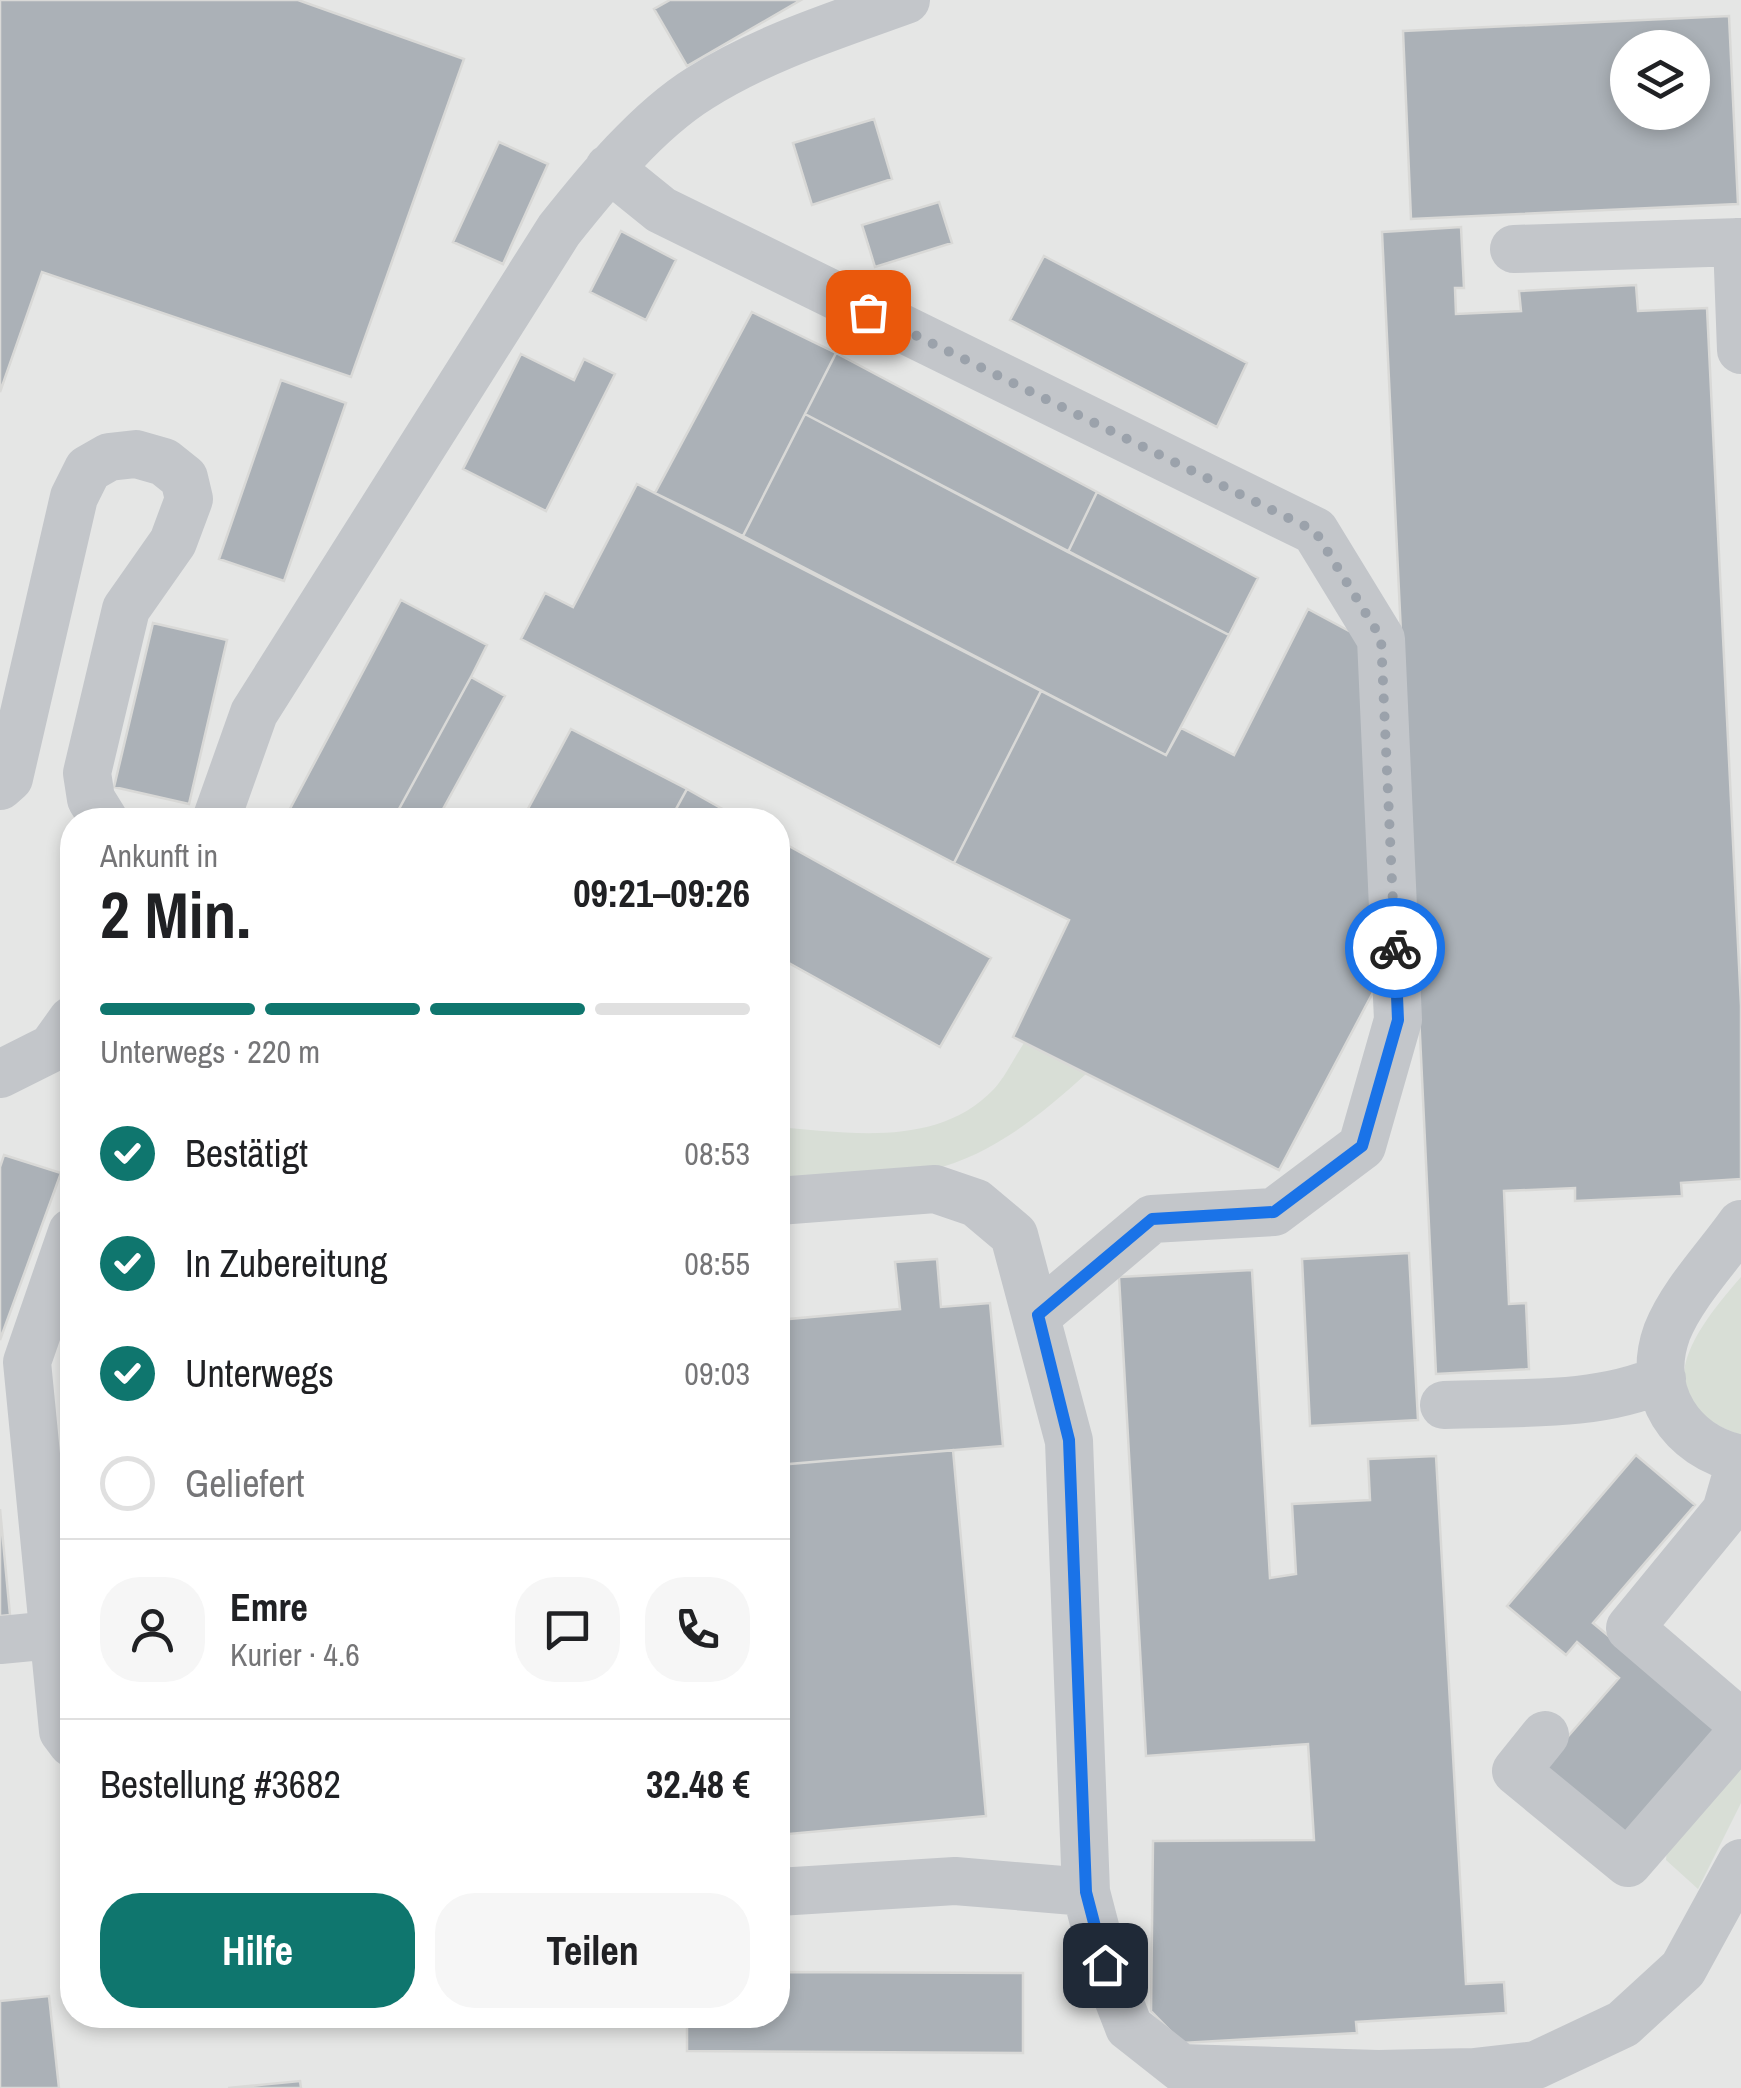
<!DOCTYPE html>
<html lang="de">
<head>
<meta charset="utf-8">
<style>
	body { margin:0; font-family:"Archivo Narrow",sans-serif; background:#f6f6f6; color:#202124; height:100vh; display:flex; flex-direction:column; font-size:38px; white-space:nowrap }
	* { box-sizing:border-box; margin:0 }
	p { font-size:32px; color:#757577 }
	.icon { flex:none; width:55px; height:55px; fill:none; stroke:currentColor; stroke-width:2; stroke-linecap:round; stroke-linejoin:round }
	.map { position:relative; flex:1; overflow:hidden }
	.drawer { position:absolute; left:60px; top:808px; width:730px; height:1220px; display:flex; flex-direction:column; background:#fff; border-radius:40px; box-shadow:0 5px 15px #0003 }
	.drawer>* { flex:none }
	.buttons { position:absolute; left:1610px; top:30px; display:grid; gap:20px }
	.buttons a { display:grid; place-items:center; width:100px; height:100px; border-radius:50%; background:#fff; box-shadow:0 5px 15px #0003; font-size:50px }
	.pin { position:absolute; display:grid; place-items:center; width:85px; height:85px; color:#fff; margin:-42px; border-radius:20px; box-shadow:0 5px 15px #0006 }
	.courier { position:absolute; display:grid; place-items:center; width:100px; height:100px; margin:-50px; border:8px solid #1a73e8; border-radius:50%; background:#fff; color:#222; box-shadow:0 2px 12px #0007 }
	.headline em { font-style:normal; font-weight:800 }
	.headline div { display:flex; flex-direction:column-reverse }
	.headline { display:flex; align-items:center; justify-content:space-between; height:170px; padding:0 40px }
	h1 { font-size:65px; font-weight:800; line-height:75px }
	.bar { display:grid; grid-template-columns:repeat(4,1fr); gap:15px 10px; align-content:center; height:120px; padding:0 40px }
	.bar i { height:12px; border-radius:8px; background:#e0e0e0 }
	.bar .selected { background:#0f766e }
	.bar p { grid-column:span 4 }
	.line { display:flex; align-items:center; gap:25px; padding:0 40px; border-top:2px solid #e0e0e0 }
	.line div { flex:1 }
	.round { display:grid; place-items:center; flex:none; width:105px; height:105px; border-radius:40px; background:#f6f6f6 }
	ol { padding:0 40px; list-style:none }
	li { display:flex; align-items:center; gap:30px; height:110px }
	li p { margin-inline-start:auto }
	li .icon { padding:10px; border-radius:50%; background:#0f766e; color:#fff; stroke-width:4 }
	li:last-child { color:#757577 }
	li i { width:55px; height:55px; border:5px solid #e0e0e0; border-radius:50% }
	.action { display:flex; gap:20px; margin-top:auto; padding:20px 40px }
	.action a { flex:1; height:115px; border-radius:40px; background:#0f766e; color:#fff; font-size:40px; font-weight:800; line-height:115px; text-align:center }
	.action a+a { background:#f6f6f6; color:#202124 }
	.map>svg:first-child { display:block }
</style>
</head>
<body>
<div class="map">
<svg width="1741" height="2088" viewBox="0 0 1741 2088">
	<rect width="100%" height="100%" fill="#f7f7f5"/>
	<path fill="#e5e6e5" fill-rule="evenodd" d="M0 0H1741V2088H0ZM1628 48H1692V112H1628ZM72 820H778V2015H72Z"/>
	<path fill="#d8ded6" d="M1024 1043 1086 1074C1041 1115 992 1155 931 1170 882 1182 827 1183 778 1189V1127C849 1133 938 1148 994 1089 1006 1076 1014 1058 1024 1043Z
		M1741 1277V1435C1639 1400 1696 1329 1741 1277Z
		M1741 1761V1803L1698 1889 1666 1860 1667 1849Z"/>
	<path fill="#abb1b7" stroke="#d9d9d7" stroke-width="2.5" fill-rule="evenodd" d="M0 0H298L464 59 351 377 42 272 0 392Z
		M670 0H801L687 66 654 9Z
		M1729 16 1738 204 1411 219 1403 31ZM1628 48H1692V112H1628Z
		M874 119 892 179 812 205 793 143Z
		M499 142 548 164 503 264 453 242Z
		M939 202 952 243 875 267 862 225Z
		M1461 227 1464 288H1455L1456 314 1521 311 1519 291 1636 285 1638 311 1707 308 1741 1006V1179L1681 1183 1682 1196 1575 1201V1188L1504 1191 1509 1304 1526 1303 1529 1369 1436 1374 1382 232Z
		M621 231 676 260 646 320 590 292Z
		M1044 256 1247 363 1217 427 1010 320Z
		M752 312 836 353 743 536 655 493Z
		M836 353 1097 492 1068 552 805 414Z
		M521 354 574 380 584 359 615 374 546 511 463 469Z
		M281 380 346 403 284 581 219 559Z
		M805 414 1229 635 1166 755 743 536Z
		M637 484 1041 691 954 863 521 639 545 593 573 607Z
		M1097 492 1258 578 1229 635 1068 552Z
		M401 600 487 645 471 677 393 820H284Z
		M1308 609 1362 638 1379 981 1279 1170 1013 1037 1069 920 954 863 1041 691 1166 755 1181 728 1234 755Z
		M153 623 227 640 189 804 114 787Z
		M471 677 505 696 437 820H393Z
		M571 729 687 789 670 820H522Z
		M687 789 742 820H670Z
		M778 840 991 958 940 1047 778 957Z
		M4 1155 61 1173 0 1340V1167Z
		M1409 1253 1418 1420 1310 1426 1302 1259Z
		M937 1259 941 1307 990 1303 1003 1446 778 1465V1320L900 1309 895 1262Z
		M1252 1270 1270 1578 1296 1574 1292 1504 1370 1500 1368 1459 1436 1456 1466 1984 1504 1982 1506 2013 1356 2022 1357 2033 1182 2043 1151 2011 1153 1841 1314 1840 1308 1744 1146 1756 1119 1277Z
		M953 1450 986 1816 778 1835V1465Z
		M1636 1455 1695 1505 1593 1623 1721 1729 1621 1845 1536 1773 1619 1678 1577 1642 1566 1655 1507 1606Z
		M0 1509 10 1615 0 1616Z
		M778 1972 1023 1973V2053L687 2051V2015H778Z
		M49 1996 59 2088H0V2001Z
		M300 2081 301 2088H228Z"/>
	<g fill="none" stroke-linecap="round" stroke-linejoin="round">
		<path stroke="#c3c6ca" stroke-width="48" d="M609 168 661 210 1315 531 1381 639 1398 1020 1362 1146 1274 1212 1152 1219 1038 1315
			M1737 242 1741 350
			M1514 249 1741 242
			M0 786 9 778 74 497 88 469 109 457 136 454 164 462 184 478 189 499 173 542 126 609 87 773 91 799 104 820
			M216 820 254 713 559 230C598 181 647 121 700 88 763 48 837 25 906 0
			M0 1074 52 1048 72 1020
			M778 1201 935 1189 976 1203 1014 1235 1069 1441 1086 1892 1105 1965 1129 2027 1181 2068 1378 2074 1474 2072 1536 2065 1623 2024 1683 1969 1741 1863
			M1741 1224C1717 1258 1682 1294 1667 1332 1645 1393 1681 1446 1741 1459
			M72 1232 27 1362 63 1731 72 1743
			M1444 1405C1516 1402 1596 1408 1662 1379
			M1741 1459 1726 1511 1630 1628 1741 1723
			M0 1640 52 1635
			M1545 1735 1516 1771 1628 1863 1741 1733
			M778 1892 955 1881 1086 1892"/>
	</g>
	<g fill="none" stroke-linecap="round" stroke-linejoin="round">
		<path stroke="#9ba2ab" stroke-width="10" stroke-dasharray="0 18" d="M868 312 1315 531 1381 638 1395 948"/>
		<path stroke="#1a73e8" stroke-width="12" d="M1105 1965 1086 1892 1069 1440 1038 1315 1152 1219 1274 1212 1362 1146 1398 1020 1395 948"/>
	</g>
</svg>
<div class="buttons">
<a><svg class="icon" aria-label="layers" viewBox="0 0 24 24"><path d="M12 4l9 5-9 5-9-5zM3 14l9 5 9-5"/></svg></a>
</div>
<div class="pin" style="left:868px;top:312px;background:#ea580c"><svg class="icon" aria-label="bag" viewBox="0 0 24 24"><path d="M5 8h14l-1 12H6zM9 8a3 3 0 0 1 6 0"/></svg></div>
<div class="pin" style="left:1105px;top:1965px;background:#1f2937"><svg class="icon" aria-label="home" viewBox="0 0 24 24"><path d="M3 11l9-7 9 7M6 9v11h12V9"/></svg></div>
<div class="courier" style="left:1395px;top:948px"><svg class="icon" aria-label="bike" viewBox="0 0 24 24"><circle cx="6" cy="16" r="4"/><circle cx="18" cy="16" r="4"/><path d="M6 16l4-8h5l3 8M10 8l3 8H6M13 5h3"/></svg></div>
<section class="drawer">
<div class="headline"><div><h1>2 Min.</h1><p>Ankunft in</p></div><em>09:21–09:26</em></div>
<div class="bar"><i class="selected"></i><i class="selected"></i><i class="selected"></i><i></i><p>Unterwegs · 220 m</p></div>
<ol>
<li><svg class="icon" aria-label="check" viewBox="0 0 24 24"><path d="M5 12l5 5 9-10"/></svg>Bestätigt<p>08:53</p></li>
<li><svg class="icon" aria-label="check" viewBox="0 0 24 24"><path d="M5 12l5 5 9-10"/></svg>In Zubereitung<p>08:55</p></li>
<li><svg class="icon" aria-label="check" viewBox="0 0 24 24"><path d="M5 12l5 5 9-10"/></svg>Unterwegs<p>09:03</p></li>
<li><i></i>Geliefert</li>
</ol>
<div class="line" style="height:180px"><a class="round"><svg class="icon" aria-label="person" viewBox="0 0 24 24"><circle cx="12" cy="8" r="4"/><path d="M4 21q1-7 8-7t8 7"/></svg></a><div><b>Emre</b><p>Kurier · 4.6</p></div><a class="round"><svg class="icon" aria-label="chat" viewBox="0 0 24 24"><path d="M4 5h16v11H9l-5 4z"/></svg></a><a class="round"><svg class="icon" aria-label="phone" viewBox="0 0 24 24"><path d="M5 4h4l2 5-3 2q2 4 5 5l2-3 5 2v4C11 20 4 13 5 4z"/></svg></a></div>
<div class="line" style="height:130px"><div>Bestellung #3682</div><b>32.48 €</b></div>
<div class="action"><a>Hilfe</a><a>Teilen</a></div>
</section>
</div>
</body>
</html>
